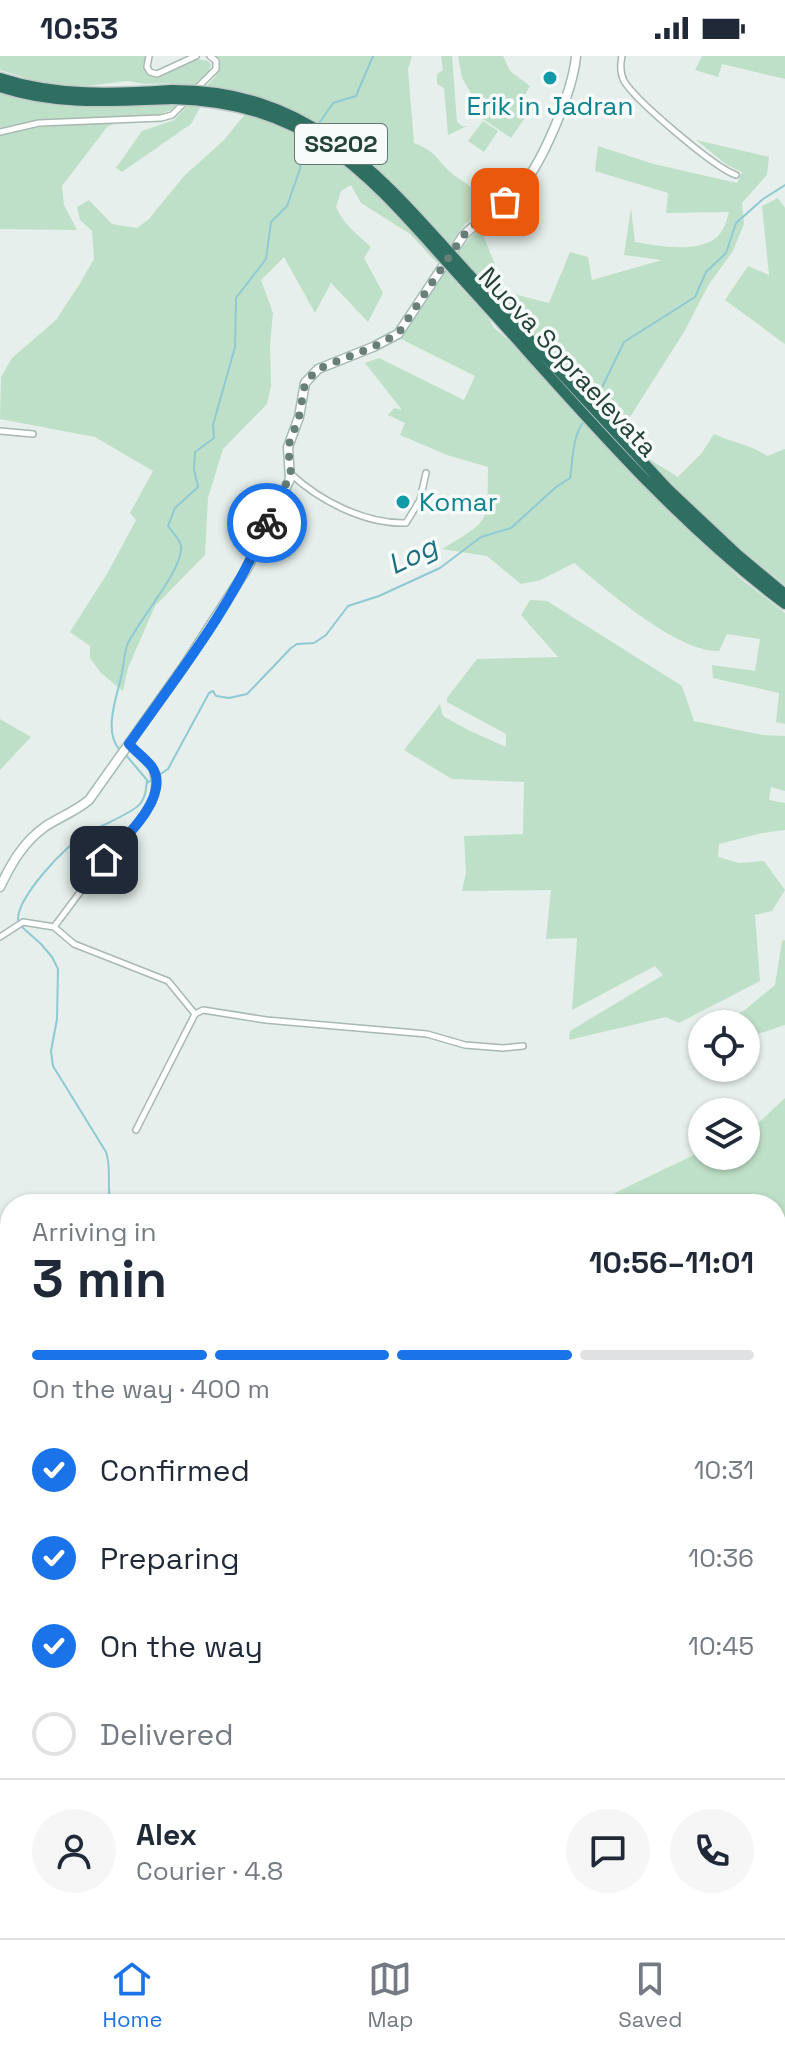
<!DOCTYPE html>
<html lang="en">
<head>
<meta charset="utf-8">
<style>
	body { margin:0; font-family:"Space Grotesk",sans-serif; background:#f6f6f7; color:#1f2937; height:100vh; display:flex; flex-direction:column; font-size:30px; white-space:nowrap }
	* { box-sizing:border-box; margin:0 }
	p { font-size:26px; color:#747a83 }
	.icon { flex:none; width:44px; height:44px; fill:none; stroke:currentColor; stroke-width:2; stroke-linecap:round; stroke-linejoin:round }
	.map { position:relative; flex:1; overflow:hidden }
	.sheet { position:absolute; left:0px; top:1138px; width:786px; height:744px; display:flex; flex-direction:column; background:#fff; border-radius:32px 32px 0 0; box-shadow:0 2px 6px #0004 }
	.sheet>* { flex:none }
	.fabs { position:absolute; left:688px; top:954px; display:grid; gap:16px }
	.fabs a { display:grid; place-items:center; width:72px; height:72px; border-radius:50%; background:#fff; box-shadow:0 2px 6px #0004; font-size:40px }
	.pin { position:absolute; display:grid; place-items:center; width:68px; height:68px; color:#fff; margin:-34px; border-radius:16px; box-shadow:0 4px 12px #0006 }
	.courier { position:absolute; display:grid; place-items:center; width:80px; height:80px; margin:-40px; border:6px solid #1a73e8; border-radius:50%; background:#fff; color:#222; box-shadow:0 2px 10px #0007 }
	.head em { font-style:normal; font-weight:800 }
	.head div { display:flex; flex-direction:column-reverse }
	.head { display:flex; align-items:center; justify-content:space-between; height:136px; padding:0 32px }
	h1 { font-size:52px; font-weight:800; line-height:60px }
	.bar { display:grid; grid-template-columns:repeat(4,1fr); gap:12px 8px; align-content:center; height:96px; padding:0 32px }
	.bar i { height:10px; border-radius:6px; background:#e0e1e3 }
	.bar .selected { background:#1a73e8 }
	.bar p { grid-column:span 4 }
	.line { display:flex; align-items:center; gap:20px; padding:0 32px; border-top:2px solid #e0e1e3 }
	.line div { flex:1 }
	.round { display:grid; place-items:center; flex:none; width:84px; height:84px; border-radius:42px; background:#f6f6f7 }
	ol { padding:0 32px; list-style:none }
	li { display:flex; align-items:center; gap:24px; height:88px }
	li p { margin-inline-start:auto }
	li .icon { padding:8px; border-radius:50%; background:#1a73e8; color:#fff; stroke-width:4 }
	li:last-child { color:#747a83 }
	li i { width:44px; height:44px; border:4px solid #e0e1e3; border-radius:50% }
	.status { display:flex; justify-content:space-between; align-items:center; height:56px; padding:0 40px; background:#fff; direction:ltr }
	.status svg { height:22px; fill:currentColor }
	.tabs { display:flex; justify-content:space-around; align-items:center; height:112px; border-top:2px solid #e0e1e3; background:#fff; font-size:22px; color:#747a83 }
	.tabs a { display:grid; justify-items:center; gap:4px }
	.tabs .selected { color:#1a73e8 }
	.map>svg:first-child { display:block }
</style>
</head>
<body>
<div class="status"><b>10:53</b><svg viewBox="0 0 49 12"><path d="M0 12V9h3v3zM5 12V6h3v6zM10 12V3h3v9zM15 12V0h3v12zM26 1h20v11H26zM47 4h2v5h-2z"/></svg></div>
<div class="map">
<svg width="785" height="1882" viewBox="0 0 785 1882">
	<rect width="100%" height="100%" fill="#e6efeb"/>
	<path fill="#bfe0c8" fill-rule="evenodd" d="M0 0H146L143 11 147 19 158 22 198 3 208 5 211 9 208 18 171 54 158 59 56 63 0 73V37L75 51 172 48 170 27 144 28 128 25 87 30 61 28 33 24 0 14Z
		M216 0H412L408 13 414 87C437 95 438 107 455 120 469 130 481 136 491 150L465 168 437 207 410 178 361 147 351 129 341 135 336 151C344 169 357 178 371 191L364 202 383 237 368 266 331 227 315 257 284 201 261 224 273 257 270 289 271 330 267 348 223 393 208 442 205 499 155 550 128 612 123 635 101 617 90 602V590L70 576 107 518 136 464 130 457 153 415 95 381 0 363 1 321 12 302 56 264 79 229 94 203 92 175 80 164 77 151 89 144 112 168 137 172 149 163 184 120 224 84 246 57 202 48 191 68 122 116 116 112 142 75 174 64 214 22 220 13V3Z
		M441 0H452L457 66 462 70H467L448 79 444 32 437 28V18L443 14Z
		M458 0H503L510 15 530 30 519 49 528 57 511 82 483 63 482 56 462 22Z
		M702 0H785V23L722 8 718 21 695 14Z
		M483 65 498 75 484 96 468 85Z
		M89 67H116L107 71 62 130 64 149 77 174 0 173V80L40 71Z
		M696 84 769 101 767 119 742 147 744 168 733 195 709 228 684 276 616 383 678 421 701 398 714 378C731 386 752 389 767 400L785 393V529L728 482 673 429 657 441 741 523 785 557V668L776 666 779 637 713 622 712 609 755 615 760 583 727 578 719 595C676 596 607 534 574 507L541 524 521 528 487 500 442 493C492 463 487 468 488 411L447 399 400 379 405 367 388 359 394 352 402 354 365 307 379 302 464 344 475 320 401 283 412 256 436 231 465 187 487 165 484 181 506 236 549 247 570 196 588 201 592 224 662 204 624 199 631 152 635 186C660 190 699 198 718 180 724 174 727 164 729 156L666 157 668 137 595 115 598 90 654 108 737 127 742 116 727 109ZM472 215 521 262 533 281 562 310 547 324 519 293 494 272 485 256 457 228Z
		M778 142 785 152V288L725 244 748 210 769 219 762 150Z
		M530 544 547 545 682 630 694 665 763 679 785 680V735L771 731 769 744 785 747V774L762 777 719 788 718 801 739 807 764 805 785 834 772 855 755 859 760 925 679 967 666 961 569 984 570 975 663 919 655 910 572 954 577 882 546 883 551 834 462 835 466 817 464 780 523 778 524 726 452 723 404 694 440 648 443 660 468 674 506 691V678L447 646V642L477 603 558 601 521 559Z
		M0 663 31 681 0 714Z
		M785 884V969L746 982V968H722L746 953 775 929 782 885Z
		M785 1042V1488L776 1485V1148H592L702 1095V1100H746V1074L756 1069Z
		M544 1872H609L589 1882H533Z"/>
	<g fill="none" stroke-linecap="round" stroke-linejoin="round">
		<path stroke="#8ec9d4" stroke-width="2" d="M318 69 333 47 356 40 373 0
			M595 346 624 286 695 241 706 216 726 197 736 167 763 143 785 129
			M120 694C102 675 118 638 122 617 124 606 124 597 128 587 139 564 184 512 181 490 180 483 172 476 168 470L175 452 198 431 194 413 195 396 214 382 213 369 235 291 236 242 266 203 271 166 287 150 300 113 302 96 308 85
			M147 727 168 713 209 637 213 635 216 640 229 642 247 638 291 592 297 588 314 587 326 579 348 550 379 540 440 512 481 481 511 472 556 431 570 422C573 404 572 381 584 365
			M18 864C17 841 66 789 86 778 98 771 133 757 140 748 146 741 146 732 147 724L125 698
			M22 871 41 888 52 901 58 913 57 963 51 995 53 1010 106 1096C112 1113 106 1130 111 1148
			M0 1522 5 1520 10 1511"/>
		<defs>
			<path id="street" d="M149 0 147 11 150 16 157 18 196 0
				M622 0C620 9 620 17 624 25 636 45 715 112 736 119
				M196 33 216 13V5L210 0
				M0 76 39 67 161 62 172 59 184 47
				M0 375 33 378
				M291 418C320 445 365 468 406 467L420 444 426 417
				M54 871 104 804 131 776 153 746 155 727 152 712 129 688
				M0 881 23 866 54 871 74 888 168 925 195 958
				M195 958 203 954 266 964 427 978 465 989 503 992 523 990
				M136 1074 195 958
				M0 1755 10 1745
				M776 1777 785 1767
				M0 1858 10 1860
				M67 1872 103 1876 144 1872
				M684 1882 694 1872"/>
			<path id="secondary" d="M0 831C11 808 23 786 46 770 60 761 76 755 89 744L184 610 248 511 290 423 288 391 299 361 305 327 318 313 373 291 398 278 463 180C479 163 500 153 516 137 541 112 573 35 576 0
				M776 1753 785 1746
				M776 1763 785 1758
				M607 1882 625 1872"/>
			<path id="highway" d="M0 22C56 40 113 38 171 34
				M0 31C56 50 114 45 172 43
				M468 217 668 433 736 497 785 538
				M462 223C565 335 663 457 785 548
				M776 1646 785 1639
				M776 1663 785 1655
				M414 1872 415 1882
				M421 1872 422 1882
				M467 1882 488 1872
				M526 1882 536 1872
				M663 1882 673 1872"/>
		</defs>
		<use href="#street" stroke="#a8b8b2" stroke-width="8"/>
		<use href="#secondary" stroke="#a4bbb3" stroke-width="11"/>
		<use href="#highway" stroke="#c2cac8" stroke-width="13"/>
		<use href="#street" stroke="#fff" stroke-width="5"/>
		<use href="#secondary" stroke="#fff" stroke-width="8"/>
		<use href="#highway" stroke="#2f6f62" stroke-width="10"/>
		<defs>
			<path id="highway-bridge" d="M171 34C313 33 381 121 468 217
				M172 43C317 47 372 124 462 223"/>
		</defs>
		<use href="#highway-bridge" stroke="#c2cac8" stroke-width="13" stroke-linecap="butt"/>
		<use href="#highway-bridge" stroke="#2f6f62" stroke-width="10"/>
	</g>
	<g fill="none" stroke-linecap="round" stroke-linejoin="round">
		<path stroke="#687f78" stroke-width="8" stroke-dasharray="0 14.4" d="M267 467 291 418 288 391 299 361 305 327 318 313 373 291 398 278 463 180 474 169 505 146"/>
		<path stroke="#1a73e8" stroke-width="10" d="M104 804C122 785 172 740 152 711 146 703 136 696 129 688 179 617 234 548 267 467"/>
	</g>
	<g fill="#0f9aa8" stroke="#f7fbf9" stroke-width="3">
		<circle cx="550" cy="22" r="8"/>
		<circle cx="403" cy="446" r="8"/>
	</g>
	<g text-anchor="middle" stroke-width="7" stroke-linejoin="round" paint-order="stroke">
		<rect fill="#f7fbf9" stroke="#637a73" stroke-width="2" x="295" y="68" width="92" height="40" rx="6"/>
		<g font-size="24" font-weight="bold" fill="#24423a">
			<text x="341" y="96">SS202</text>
		</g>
		<g font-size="26" fill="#0d838f" stroke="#f7fbf9">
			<text x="550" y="59">Erik in Jadran</text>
			<text x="419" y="455" text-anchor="start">Komar</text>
		</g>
		<g font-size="26" fill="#24423a" stroke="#f7fbf9">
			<text transform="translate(568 306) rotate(47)" y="9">Nuova Sopraelevata</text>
		</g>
		<g font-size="28" font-style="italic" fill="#1c6f80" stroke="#f7fbf9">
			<text transform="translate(412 499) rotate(-26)" y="10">Log</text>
		</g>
	</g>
</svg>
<div class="fabs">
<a><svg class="icon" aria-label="locate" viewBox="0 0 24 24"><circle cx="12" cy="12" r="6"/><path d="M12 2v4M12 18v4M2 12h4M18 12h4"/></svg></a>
<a><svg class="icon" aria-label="layers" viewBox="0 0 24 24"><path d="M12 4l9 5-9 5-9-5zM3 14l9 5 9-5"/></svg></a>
</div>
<div class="pin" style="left:505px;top:146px;background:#ea580c"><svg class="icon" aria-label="bag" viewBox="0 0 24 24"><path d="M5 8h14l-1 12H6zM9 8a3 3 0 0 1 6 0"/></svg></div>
<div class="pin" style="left:104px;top:804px;background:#1f2937"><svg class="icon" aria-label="home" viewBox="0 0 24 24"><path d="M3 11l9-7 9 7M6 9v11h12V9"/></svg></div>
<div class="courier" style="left:267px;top:467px"><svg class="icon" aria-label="bike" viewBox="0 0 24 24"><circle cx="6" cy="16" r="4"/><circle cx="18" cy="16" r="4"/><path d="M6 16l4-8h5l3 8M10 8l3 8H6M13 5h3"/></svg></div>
<section class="sheet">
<div class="head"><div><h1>3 min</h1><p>Arriving in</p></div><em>10:56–11:01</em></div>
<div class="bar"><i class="selected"></i><i class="selected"></i><i class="selected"></i><i></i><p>On the way · 400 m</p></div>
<ol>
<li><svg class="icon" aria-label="check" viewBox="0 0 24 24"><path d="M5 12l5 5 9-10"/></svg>Confirmed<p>10:31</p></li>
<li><svg class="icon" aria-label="check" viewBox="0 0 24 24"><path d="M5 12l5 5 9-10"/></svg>Preparing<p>10:36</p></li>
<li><svg class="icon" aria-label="check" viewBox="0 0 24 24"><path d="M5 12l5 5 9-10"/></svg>On the way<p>10:45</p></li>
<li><i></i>Delivered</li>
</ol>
<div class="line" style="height:144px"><a class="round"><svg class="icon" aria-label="person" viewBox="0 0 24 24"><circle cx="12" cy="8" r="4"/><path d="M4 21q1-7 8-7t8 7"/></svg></a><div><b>Alex</b><p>Courier · 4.8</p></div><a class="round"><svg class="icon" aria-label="chat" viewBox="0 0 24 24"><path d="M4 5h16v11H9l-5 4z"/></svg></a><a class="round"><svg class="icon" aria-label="phone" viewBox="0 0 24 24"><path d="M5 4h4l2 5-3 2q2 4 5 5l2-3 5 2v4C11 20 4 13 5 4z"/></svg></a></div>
</section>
</div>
<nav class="tabs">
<a class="selected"><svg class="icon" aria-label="home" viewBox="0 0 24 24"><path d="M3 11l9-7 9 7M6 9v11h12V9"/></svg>Home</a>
<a><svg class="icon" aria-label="map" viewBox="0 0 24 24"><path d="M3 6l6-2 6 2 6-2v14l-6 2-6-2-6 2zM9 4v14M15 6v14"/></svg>Map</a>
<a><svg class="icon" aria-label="saved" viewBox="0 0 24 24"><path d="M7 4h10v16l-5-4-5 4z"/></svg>Saved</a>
</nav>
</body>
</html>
